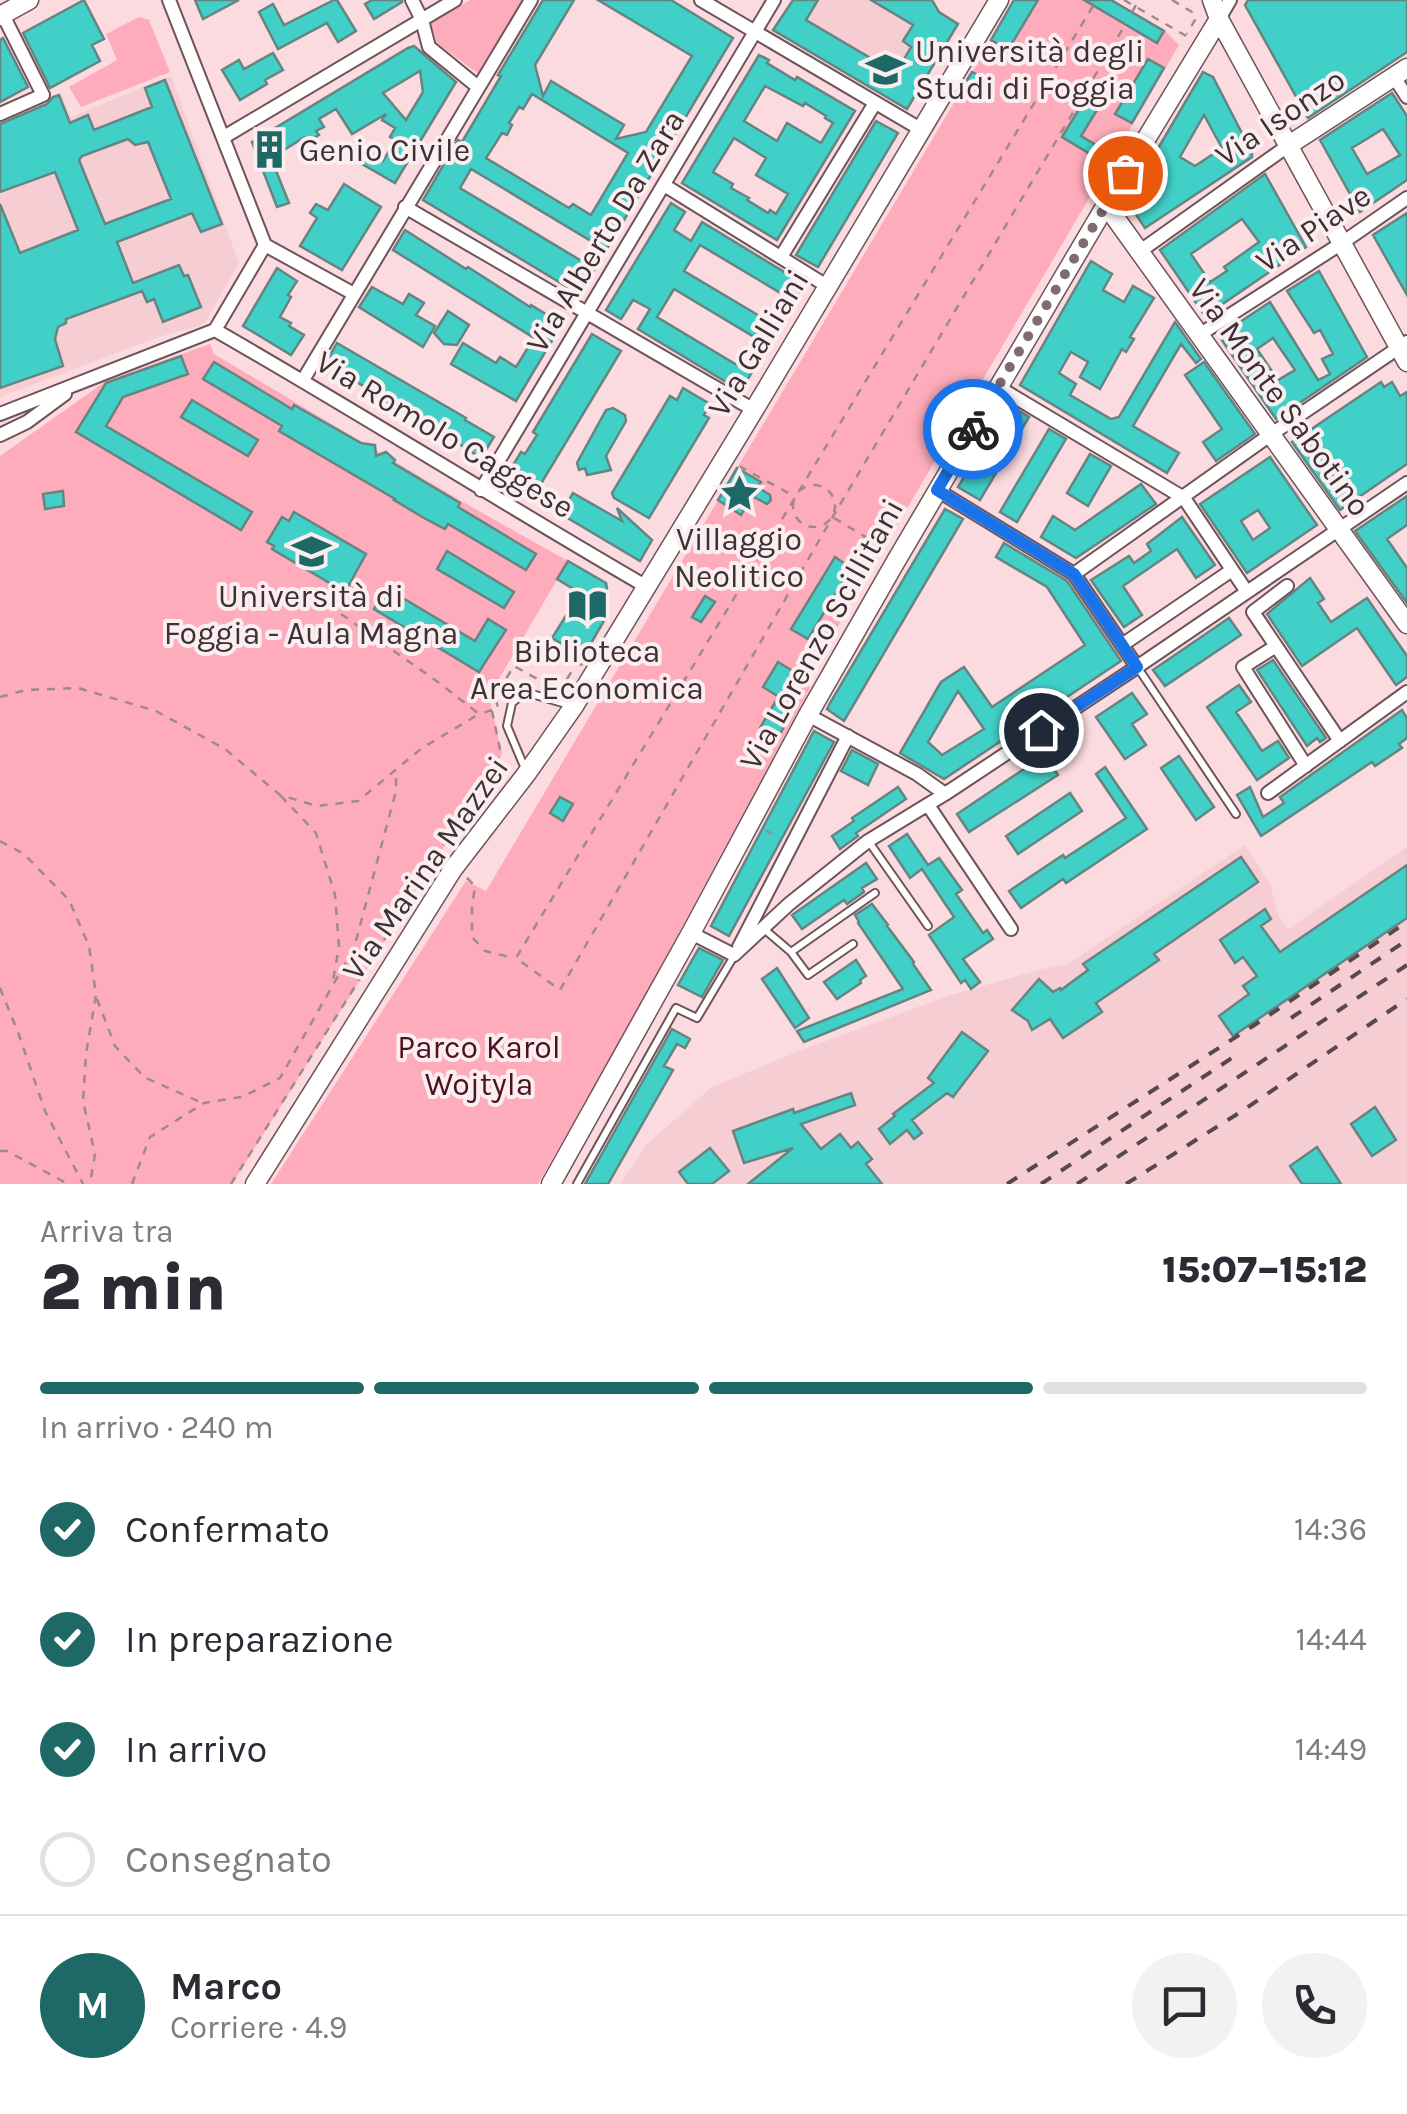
<!DOCTYPE html>
<html lang="it">
<head>
<meta charset="utf-8">
<style>
	body { margin:0; font-family:Karla,sans-serif; background:#f2f2f3; color:#2b2b33; height:100vh; display:flex; flex-direction:column; font-size:38px; white-space:nowrap }
	* { box-sizing:border-box; margin:0 }
	p { font-size:32px; color:#7c7c81 }
	.icon { flex:none; width:55px; height:55px; fill:none; stroke:currentColor; stroke-width:2; stroke-linecap:round; stroke-linejoin:round }
	.map { position:relative; height:1184px; overflow:hidden }
	.drawer { display:flex; flex-direction:column; background:#fff; flex:1 }
	.drawer>* { flex:none }
	.pin { position:absolute; display:grid; place-items:center; width:85px; height:85px; color:#fff; margin:-42px; border:5px solid #fff; border-radius:50%; box-shadow:0 2px 10px #0007 }
	.courier { position:absolute; display:grid; place-items:center; width:100px; height:100px; margin:-50px; border:8px solid #1a73e8; border-radius:50%; background:#fff; color:#222; box-shadow:0 2px 12px #0007 }
	.head em { font-style:normal; font-weight:800 }
	.head div { display:flex; flex-direction:column-reverse }
	.head { display:flex; align-items:center; justify-content:space-between; height:170px; padding:0 40px }
	h1 { font-size:65px; font-weight:800; line-height:75px }
	.bar { display:grid; grid-template-columns:repeat(4,1fr); gap:15px 10px; align-content:center; height:120px; padding:0 40px }
	.bar i { height:12px; border-radius:8px; background:#e1e1e2 }
	.bar .selected { background:#1e6965 }
	.bar p { grid-column:span 4 }
	.line { display:flex; align-items:center; gap:25px; padding:0 40px; border-top:2px solid #e1e1e2 }
	.line div { flex:1 }
	.round { display:grid; place-items:center; flex:none; width:105px; height:105px; border-radius:52px; background:#f2f2f3 }
	ol { padding:0 40px; list-style:none }
	li { display:flex; align-items:center; gap:30px; height:110px }
	li p { margin-inline-start:auto }
	li .icon { padding:10px; border-radius:50%; background:#1e6965; color:#fff; stroke-width:4 }
	li:last-child { color:#7c7c81 }
	li i { width:55px; height:55px; border:5px solid #e1e1e2; border-radius:50% }
	.map>svg:first-child { display:block }
</style>
</head>
<body>
<div class="map">
<svg width="1407" height="1184" viewBox="0 0 1407 1184">
	<rect width="100%" height="100%" fill="#fbdbe0"/>
	<path fill="#f5cdd3" d="M794 0H931L906 107 776 30Z
		M171 76 239 263 204 324 159 337 0 397V117L61 93 71 117Z
		M1245 845 1270 884 1278 915 1288 929 1407 847V1184H620L647 1144 712 1087 799 1051 948 996 1042 969 1066 965Z"/>
	<path fill="#feacbb" d="M470 0H522L480 75 437 43 431 23Z
		M1015 0H1113L1165 31 1179 45 807 679 810 688 634 1017 538 1184H271L466 881 486 891Z
		M139 17 149 20 170 72 81 107 69 87 117 60 106 34Z
		M210 344 214 354 463 502 568 561 489 696 502 754 232 1184H0V456L106 381Z"/>
	<path fill="#41d0c8" stroke="#658582" stroke-width="2.5" fill-rule="evenodd" d="M84 0 104 39 92 45 100 61 50 88 23 33Z
		M195 0H239L203 19Z
		M334 0H337L356 31 338 42 327 23 278 49 259 12 273 4 284 25Z
		M372 0H402V2L374 19 365 4Z
		M543 0H574L535 65 543 96 551 81 624 125 616 139 646 132 692 56 598 0H671L733 38 606 250 471 169 460 188 595 269 579 294 423 200 458 140 462 142 501 76 498 75ZM532 94 628 153 591 215 573 204 569 208 486 158 502 133 507 135 512 125 509 123 519 107 523 109Z
		M793 0H818L806 20 896 73 911 47 903 41 913 25 871 0H932L939 12 958 24 907 109 773 30Z
		M1014 0H1038L1008 50 991 40Z
		M1084 0H1111L1164 31 1157 43Z
		M1248 0H1407V52L1308 118 1245 5Z
		M3 38 28 87 0 102V40Z
		M414 46 456 82 395 183 357 161 364 149 383 161 396 140 390 137 395 128 382 120 386 114 352 134 336 109 319 119 324 127 316 131 319 135 308 142 305 137 271 158 289 203 277 207 252 142 408 48ZM420 71 423 92 406 120 383 93Z
		M273 53 283 70 265 80 267 84 240 100 222 70 239 60 244 69Z
		M759 55 769 60 767 63 795 80 797 77 855 111 777 240 682 183ZM765 86 803 106 805 103 826 116 825 118 833 123 821 143 787 123 777 141 744 121ZM734 138 766 158 756 175 788 194 776 214 770 210 768 213 747 200 749 198 731 188 733 184 713 172Z
		M1148 59 1164 68 1132 123 1115 114Z
		M972 72 982 77 972 93 962 88Z
		M1203 72 1213 77 1245 139 1252 149V157L1145 228 1127 201ZM1204 115 1222 148 1195 166 1180 157Z
		M165 80 222 224 201 232 192 213 117 242 133 283 179 265 184 276 188 275 201 307 163 322 154 299 147 302 142 291 66 319V323L58 327 55 339 63 366 0 388V204L20 253 78 230 55 172 0 192V124L47 104 53 97 59 95 70 123 88 115 94 130 152 107 145 88ZM128 139 135 145 148 142 171 199 105 224 79 160 82 156Z
		M1392 93 1407 116V180L1360 212 1320 140ZM1383 129 1400 155 1367 174 1352 148Z
		M1082 104 1097 110 1081 136 1106 151 1100 160 1062 137Z
		M876 121 898 133 818 267 796 255Z
		M1265 174 1306 247 1205 316 1160 250ZM1242 219 1259 242 1224 267 1227 271 1210 282 1191 254Z
		M344 184 381 207 342 270 300 246 317 218 310 213 316 204 328 210Z
		M671 203 685 212 674 230 691 241 702 222 804 284 794 301 700 245 684 271 778 327 741 391 638 329 650 309 633 300 621 319 606 310ZM674 289 759 340 742 368 657 317Z
		M1407 213V295L1373 235Z
		M405 230 466 269 468 267 530 307 531 305 562 324 516 401 451 364 463 343 496 363 500 357 516 367 534 338 393 250Z
		M1091 261 1112 274 1103 290 1124 302 1133 286 1154 298 1130 337 1134 339 1126 352 1122 349 1100 389 1080 377 1088 362 1071 352 1059 373 1076 384 1070 395 1111 419 1119 417 1175 322 1201 359 1196 363 1181 344 1133 426 1179 453 1167 473 1020 385Z
		M277 268 297 281 288 295 291 297 280 317 291 323 289 326 304 335 291 355 243 326Z
		M1319 271 1367 357 1276 419 1219 336 1270 302 1318 380 1330 374 1322 359 1333 354 1320 330 1314 333 1287 291ZM1273 338 1295 370 1278 380 1257 349Z
		M372 287 403 304 409 294 424 303 416 315 435 326 423 347 359 307Z
		M448 311 469 325 457 345 444 344 434 333Z
		M592 334 621 351 533 497 504 480 521 452 525 454 537 435 533 432Z
		M337 343 466 418 465 420 494 437 481 458 425 422 387 402 388 400 325 364Z
		M181 356 188 374 123 397 106 426 252 512 241 530 76 432 106 383Z
		M214 362 292 409 294 405 361 443 375 445 376 456 386 452 395 460 393 463 460 503 458 507 536 554 526 570 448 524 445 529 424 518 394 500 395 499 279 431 282 426 203 379Z
		M1204 362 1255 434 1216 461 1203 442 1222 429 1185 375Z
		M1381 382 1384 387 1392 382 1400 396 1407 392V464L1340 510 1292 442Z
		M683 388 710 404 704 415 709 418 649 518 614 498 612 493 670 396 677 400Z
		M192 400 258 440 248 456 181 417Z
		M1007 404 1029 417 980 500 958 487Z
		M613 408 625 415 626 421 606 456 611 470 587 475 585 468 579 470 577 463 606 410Z
		M1049 429 1066 439 1017 522 1000 512Z
		M1090 454 1111 466 1088 506 1067 493Z
		M1270 457 1317 525 1247 573 1200 504ZM1258 510 1270 528 1253 540 1241 521Z
		M737 468 761 482 757 487 770 495 771 500 767 504 752 496 741 515 718 500Z
		M1141 484 1156 504 1076 558 1041 537 1053 516 1075 530Z
		M63 491 64 506 45 509 43 494Z
		M573 493 622 521 617 508 652 540 640 561 561 514Z
		M1407 496V525L1387 539 1407 568V603L1355 531Z
		M945 509 963 519 844 721 827 709 830 703Z
		M294 512 366 554 345 592 272 549 274 546 267 542 282 517 289 521Z
		M1182 517 1215 565 1196 578 1177 549 1123 586 1142 615 1124 627 1091 580 1129 556 1134 563 1151 551 1147 544Z
		M1004 543 1067 581 1121 661 944 779 900 753 941 682 964 667 992 707 1085 645 1047 587 996 557ZM958 691 984 729 942 755 928 742Z
		M447 551 514 592 504 608 437 569Z
		M835 557 851 568 808 639 791 629Z
		M568 561 606 583 607 589 599 604 607 609 608 614 594 638 589 647 583 648 575 643 572 650 552 638 580 593 557 579Z
		M1310 578 1324 599 1318 603 1331 622 1367 598 1407 656V677L1396 685 1357 628 1302 666 1267 614Z
		M386 588 475 641 488 619 506 630 479 672 374 609Z
		M705 596 715 602 701 622 692 617Z
		M1229 618 1241 635 1165 686 1153 670Z
		M1273 660 1326 738 1320 742 1317 738 1307 746 1257 670Z
		M778 662 796 673 782 699 763 687Z
		M1239 685 1251 702 1236 712 1247 728 1262 751 1278 741 1289 758 1257 780 1207 707Z
		M1132 693 1147 714 1132 724 1146 745 1125 759 1096 717Z
		M777 699 790 707 780 723 785 725 777 739 760 728Z
		M1402 710 1407 718V738L1399 744 1402 748 1375 766 1372 762 1261 836 1237 795 1250 787 1263 817 1284 803 1280 797Z
		M814 731 834 742 729 936 711 926Z
		M852 750 878 764 868 785 841 771Z
		M1045 755 1058 775 969 832 957 814Z
		M1179 756 1214 807 1196 820 1161 768Z
		M1105 767 1147 829 1066 883 1063 879 1021 908 1009 891 1063 855 1065 858 1126 818 1096 774Z
		M898 787 906 799 856 833 858 836 840 849 832 836 854 821 852 818Z
		M1070 793 1082 811 1018 854 1006 836Z
		M560 797 573 804 563 821 550 813Z
		M907 834 928 865 939 858 962 890 956 894 983 933 987 930 993 939 963 959 980 982 971 989 965 980 961 983 929 935 954 917 922 869 910 878 889 846Z
		M1241 857 1258 882 1154 954 1159 960 1096 1003 1102 1012 1063 1038 1050 1019 1032 1030 1028 1021 1012 1010 1039 979 1053 992 1060 988 1061 990 1088 970 1083 964Z
		M866 863 877 879 862 888 864 892 847 904 844 900 802 929 792 915Z
		M1407 865V918L1233 1036 1219 1016 1249 994 1243 986 1257 976 1243 957 1235 963 1220 940 1265 909 1271 919 1261 926 1280 952Z
		M872 904 888 925 887 926 914 962 913 964 931 990 804 1042 797 1031 903 989 858 923 859 922 855 915Z
		M699 948 723 960 702 997 678 985Z
		M856 960 866 976 860 980 861 983 837 999 824 982Z
		M777 968 809 1018 795 1028 762 979Z
		M672 1029 690 1039 685 1048 677 1044 664 1066 673 1070 608 1184H585Z
		M962 1032 988 1051 953 1097 947 1093 912 1120 922 1133 914 1139 907 1130 890 1144 879 1129 895 1116 893 1114 934 1083 928 1078Z
		M851 1093 855 1105 801 1124 821 1149 840 1134 851 1148 858 1142 872 1159 866 1164 882 1184H748L793 1148 744 1163 733 1131 793 1109 794 1113Z
		M1375 1107 1396 1140 1372 1156 1351 1124Z
		M1317 1147 1341 1184H1302L1290 1166Z
		M710 1148 729 1171 712 1184H688L679 1172Z"/>
	<g fill="none" stroke-linecap="round" stroke-linejoin="round">
		<defs>
			<path id="lane" d="M1138 668 1236 814
				M526 771 507 726 512 703 525 692 573 706
				M869 842 928 926
				M764 929 791 952 808 975 853 944
				M791 952 875 893
				M577 1184 676 1008 697 1018 734 956"/>
			<path id="street" d="M169 0 265 245 215 330
				M412 0 422 20 429 47 478 87
				M701 0 922 130
				M1219 19 1230 0
				M1394 77 1407 97
				M0 114 43 95 3 15
				M224 137 455 0
				M664 185 827 286
				M405 207 754 410
				M265 245 354 294
				M1139 252 1289 145
				M781 257 875 103
				M215 330C360 413 502 503 647 587
				M1199 335 1342 243 1407 198
				M303 380 531 0
				M998 387 1184 498 1247 592
				M0 414 215 330
				M0 435 27 422 65 394
				M481 490 774 0
				M937 490 1074 574 1137 667
				M1074 574 1270 435 1407 342
				M1287 586 1253 612 1340 741
				M1122 645 1232 570
				M1276 646 1243 667 1306 766
				M808 715 917 774 945 794
				M1268 793 1407 692
				M928 805 1011 929
				M691 933 734 955 789 904 868 841 945 794 1137 667 1407 483
				M739 947 848 736"/>
			<path id="secondary" d="M1212 0 1219 19 1407 362
				M0 16 29 0
				M1289 145 1407 68
				M1106 205 1407 624
				M255 1184 453 869 527 773 574 706 754 410 999 0
				M551 1184 691 933 808 715 896 561 1106 205 1219 19"/>
		</defs>
		<use href="#lane" stroke="#6e5358" stroke-width="10"/>
		<use href="#street" stroke="#6e5358" stroke-width="16"/>
		<use href="#secondary" stroke="#6e5358" stroke-width="21"/>
		<path stroke="#a0898c" stroke-width="2.5" stroke-dasharray="8 8" stroke-linecap="butt" d="M1124 0 1188 37
			M1172 0 1192 12 1196 18 1187 34
			M1093 6 516 958 560 990 832 518 1125 25
			M1132 12 1139 0
			M739 466 794 496
			M793 506a21 21 0 1 1 42 0a21 21 0 1 1-42 0Z
			M834 518 887 550
			M341 614 438 682 479 714 492 710
			M0 697 26 690 78 688 156 711 225 749 280 795 317 806 358 801 422 748 479 714
			M281 796 316 833 335 895 339 947 332 986
			M765 830 780 838
			M0 841 24 854 69 900 89 946 96 995 86 1054 83 1101 95 1154 90 1184
			M467 878 475 886 472 908V937L485 951 514 958
			M0 988 19 1035 45 1111 83 1184
			M97 999 115 1046 144 1077 202 1103
			M0 1151H7L68 1184
			M132 1184 150 1137 204 1103 242 1097 280 1078 354 948 396 791V771
			M231 1184 501 754 492 711 498 708 495 696 514 666 559 691 576 665 583 664"/>
		<use href="#lane" stroke="#fff" stroke-width="6"/>
		<use href="#street" stroke="#fff" stroke-width="12"/>
		<use href="#secondary" stroke="#fff" stroke-width="18"/>
		<path stroke="#58484b" stroke-width="4" stroke-dasharray="12 12" stroke-linecap="butt" d="M1291 1018 1407 940
			M1007 1184 1253 1026 1407 922
			M1041 1184 1241 1052
			M1077 1184 1407 965
			M1126 1184 1239 1113 1407 999"/>
	</g>
	<g fill="none" stroke-linecap="round" stroke-linejoin="round">
		<path stroke="#806c70" stroke-width="10" stroke-dasharray="0 18" d="M973 429 1125 173"/>
		<path stroke="#1a73e8" stroke-width="12" d="M973 429 937 490 1074 574 1137 667 1041 730"/>
	</g>
	<defs>
		<symbol id="university-bare" viewBox="-9 -9 18 18"><path d="M0-5L7-2L0 1L-7-2ZM-4 1L0 2.5L4 1V4Q0 6-4 4Z" fill="#1e6965" stroke="#fbeef0" stroke-width="2.5" paint-order="stroke"/></symbol>
		<symbol id="building-bare" viewBox="-9 -9 18 18"><path d="M-4-6H4V6H1V3H-1V6H-4ZM-2.5-4.3h1.7v1.8h-1.7ZM.8-4.3h1.7v1.8H.8ZM-2.5-1h1.7V.8h-1.7ZM.8-1h1.7V.8H.8Z" fill="#1e6965" stroke="#fbeef0" stroke-width="2.5" paint-order="stroke"/></symbol>
		<symbol id="sight-bare" viewBox="-9 -9 18 18"><path d="M0-6L1.8-2.2L6-1.7L2.9 1.2L3.7 5.4L0 3.3L-3.7 5.4L-2.9 1.2L-6-1.7L-1.8-2.2Z" fill="#1e6965" stroke="#fbeef0" stroke-width="2.5" paint-order="stroke"/></symbol>
		<symbol id="library-bare" viewBox="-9 -9 18 18"><path d="M-6-4Q-3-5.5-.7-3.5V5Q-3 3-6 4ZM6-4Q3-5.5 .7-3.5V5Q3 3 6 4Z" fill="#1e6965" stroke="#fbeef0" stroke-width="2.5" paint-order="stroke"/></symbol>
	</defs>
	<g fill-rule="evenodd">
		<use href="#university-bare" x="858" y="42" width="55" height="55"/>
		<use href="#building-bare" x="242" y="122" width="55" height="55"/>
		<use href="#sight-bare" x="712" y="466" width="55" height="55"/>
		<use href="#university-bare" x="284" y="524" width="55" height="55"/>
		<use href="#library-bare" x="560" y="578" width="55" height="55"/>
	</g>
	<g text-anchor="middle" stroke-width="8" stroke-linejoin="round" paint-order="stroke">
		<g font-size="32" fill="#3e3133" stroke="#fbeef0">
			<text x="915" y="62" text-anchor="start">Università degli<tspan x="915" dy="37">Studi di Foggia</tspan></text>
			<text x="299" y="161" text-anchor="start">Genio Civile</text>
			<text x="739" y="550">Villaggio<tspan x="739" dy="37">Neolitico</tspan></text>
			<text x="311" y="607">Università di<tspan x="311" dy="37">Foggia - Aula Magna</tspan></text>
			<text x="587" y="662">Biblioteca<tspan x="587" dy="37">Area Economica</tspan></text>
		</g>
		<g font-size="32" fill="#3e3133" stroke="#fbeef0">
			<text transform="translate(1280 117) rotate(-34)" y="11">Via Isonzo</text>
			<text transform="translate(1313 228) rotate(-34)" y="11">Via Piave</text>
			<text transform="translate(605 231) rotate(-59)" y="11">Via Alberto Da Zara</text>
			<text transform="translate(758 343) rotate(-59)" y="11">Via Galliani</text>
			<text transform="translate(1280 397) rotate(54)" y="11">Via Monte Sabotino</text>
			<text transform="translate(445 434) rotate(31)" y="11">Via Romolo Caggese</text>
			<text transform="translate(821 634) rotate(-61)" y="11">Via Lorenzo Scillitani</text>
			<text transform="translate(425 868) rotate(-55)" y="11">Via Marina Mazzei</text>
		</g>
		<g font-size="32" fill="#4d1122" stroke="#fbeef0">
			<text x="479" y="1058">Parco Karol<tspan x="479" dy="37">Wojtyla</tspan></text>
		</g>
	</g>
</svg>
<div class="pin" style="left:1125px;top:173px;background:#ea580c"><svg class="icon" aria-label="bag" viewBox="0 0 24 24"><path d="M5 8h14l-1 12H6zM9 8a3 3 0 0 1 6 0"/></svg></div>
<div class="pin" style="left:1041px;top:730px;background:#1f2937"><svg class="icon" aria-label="home" viewBox="0 0 24 24"><path d="M3 11l9-7 9 7M6 9v11h12V9"/></svg></div>
<div class="courier" style="left:973px;top:429px"><svg class="icon" aria-label="bike" viewBox="0 0 24 24"><circle cx="6" cy="16" r="4"/><circle cx="18" cy="16" r="4"/><path d="M6 16l4-8h5l3 8M10 8l3 8H6M13 5h3"/></svg></div>
</div>
<section class="drawer">
<div class="head"><div><h1>2 min</h1><p>Arriva tra</p></div><em>15:07–15:12</em></div>
<div class="bar"><i class="selected"></i><i class="selected"></i><i class="selected"></i><i></i><p>In arrivo · 240 m</p></div>
<ol>
<li><svg class="icon" aria-label="check" viewBox="0 0 24 24"><path d="M5 12l5 5 9-10"/></svg>Confermato<p>14:36</p></li>
<li><svg class="icon" aria-label="check" viewBox="0 0 24 24"><path d="M5 12l5 5 9-10"/></svg>In preparazione<p>14:44</p></li>
<li><svg class="icon" aria-label="check" viewBox="0 0 24 24"><path d="M5 12l5 5 9-10"/></svg>In arrivo<p>14:49</p></li>
<li><i></i>Consegnato</li>
</ol>
<div class="line" style="height:180px"><b class="round" style="background:#1e6965;color:#fff">M</b><div><b>Marco</b><p>Corriere · 4.9</p></div><a class="round"><svg class="icon" aria-label="chat" viewBox="0 0 24 24"><path d="M4 5h16v11H9l-5 4z"/></svg></a><a class="round"><svg class="icon" aria-label="phone" viewBox="0 0 24 24"><path d="M5 4h4l2 5-3 2q2 4 5 5l2-3 5 2v4C11 20 4 13 5 4z"/></svg></a></div>
</section>
</body>
</html>
